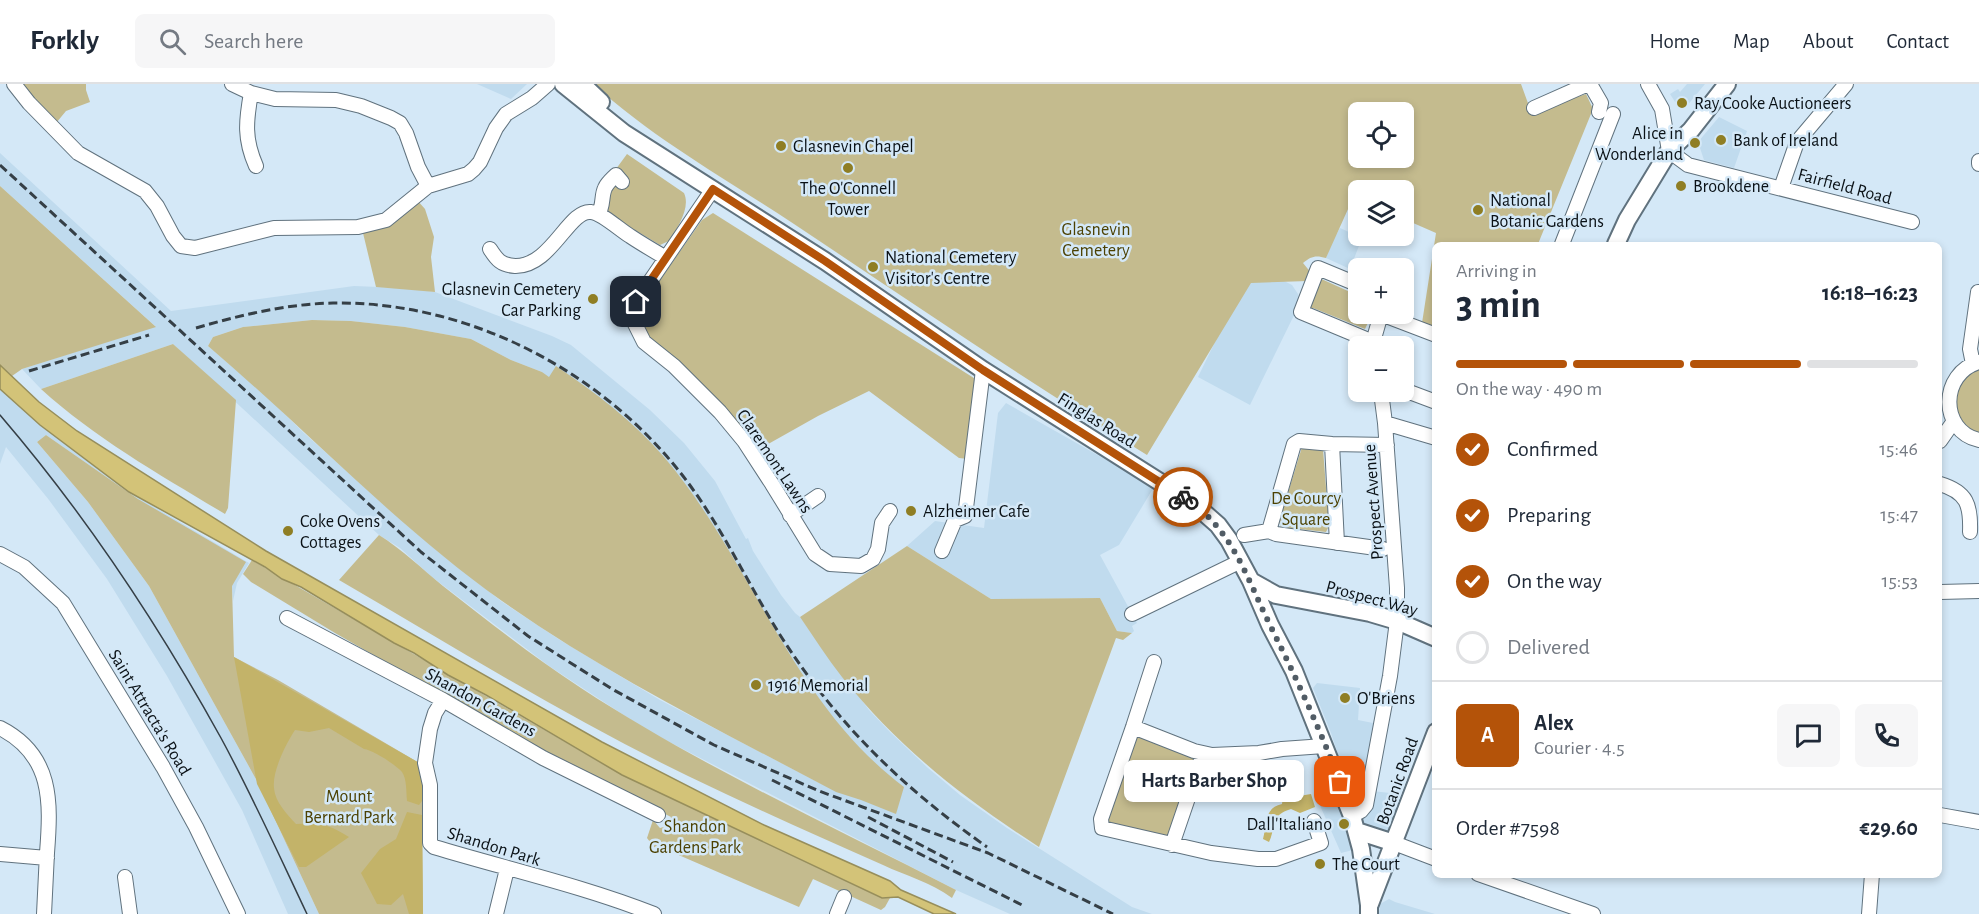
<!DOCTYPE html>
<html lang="en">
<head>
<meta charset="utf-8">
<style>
	body { margin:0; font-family:"Alegreya Sans",sans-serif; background:#f6f6f7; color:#1f2937; height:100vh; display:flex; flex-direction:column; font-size:22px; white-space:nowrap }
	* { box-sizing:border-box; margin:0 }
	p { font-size:20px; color:#747a83 }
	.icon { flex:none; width:33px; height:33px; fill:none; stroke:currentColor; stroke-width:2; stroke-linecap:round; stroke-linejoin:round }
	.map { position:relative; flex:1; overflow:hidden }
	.sheet { position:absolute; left:1432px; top:158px; width:510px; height:636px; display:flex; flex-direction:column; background:#fff; border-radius:9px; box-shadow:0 3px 9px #0003 }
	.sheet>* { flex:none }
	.tools { position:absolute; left:1348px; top:18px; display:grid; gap:12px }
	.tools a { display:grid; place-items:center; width:66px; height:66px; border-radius:9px; background:#fff; box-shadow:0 3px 9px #0003; font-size:30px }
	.pin { position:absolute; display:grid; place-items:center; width:51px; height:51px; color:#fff; margin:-26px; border-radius:12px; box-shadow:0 3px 9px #0006 }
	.courier { position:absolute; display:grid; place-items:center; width:60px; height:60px; margin:-30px; border:4px solid #b45309; border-radius:50%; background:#fff; color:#222; box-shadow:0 2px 8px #0007 }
	.bubble { position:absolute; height:42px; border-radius:9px; background:#fff; box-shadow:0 3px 9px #0003; font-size:20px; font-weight:700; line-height:42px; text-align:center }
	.summary em { font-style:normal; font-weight:700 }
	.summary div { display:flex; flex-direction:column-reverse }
	.summary { display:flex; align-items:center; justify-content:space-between; height:102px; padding:0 24px }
	h1 { font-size:39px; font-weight:700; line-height:45px }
	.bar { display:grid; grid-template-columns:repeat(4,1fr); gap:9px 6px; align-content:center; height:72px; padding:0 24px }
	.bar i { height:8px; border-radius:4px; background:#e0e1e3 }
	.bar .on { background:#b45309 }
	.bar p { grid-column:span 4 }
	.line { display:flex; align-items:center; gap:15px; padding:0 24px; border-top:2px solid #e0e1e3 }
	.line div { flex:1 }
	.round { display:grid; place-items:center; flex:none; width:63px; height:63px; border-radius:9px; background:#f6f6f7 }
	ol { padding:0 24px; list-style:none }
	li { display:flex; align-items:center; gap:18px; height:66px }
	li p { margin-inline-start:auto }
	li .icon { padding:6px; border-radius:50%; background:#b45309; color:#fff; stroke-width:4 }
	li:last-child { color:#747a83 }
	li i { width:33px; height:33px; border:3px solid #e0e1e3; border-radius:50% }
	header { display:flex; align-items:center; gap:36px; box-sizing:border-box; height:84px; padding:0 30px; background:#fff; border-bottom:2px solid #e0e1e3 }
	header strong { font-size:28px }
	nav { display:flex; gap:33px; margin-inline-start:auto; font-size:21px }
	.search { width:420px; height:54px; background:#f6f6f7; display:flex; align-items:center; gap:15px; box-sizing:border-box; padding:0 21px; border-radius:9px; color:#747a83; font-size:22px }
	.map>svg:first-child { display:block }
</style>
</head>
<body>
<header>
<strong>Forkly</strong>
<div class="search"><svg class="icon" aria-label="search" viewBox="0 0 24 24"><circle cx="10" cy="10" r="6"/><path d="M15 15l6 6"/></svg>Search here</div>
<nav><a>Home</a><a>Map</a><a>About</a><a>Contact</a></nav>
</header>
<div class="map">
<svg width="1979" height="830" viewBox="0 0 1979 830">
	<rect width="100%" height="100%" fill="#d4e8f7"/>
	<path fill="#c0dbee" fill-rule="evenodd" d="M477 0H527L511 15Z
		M1687 0H1705L1686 23 1677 21 1670 10 1678 5 1680 8Z
		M1719 33 1747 47 1734 84 1704 76 1698 58Z
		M0 69 171 227 354 202 404 204 435 208 552 252 571 261 650 326 684 359 715 397 746 455 748 454 753 467 781 511 795 529 800 533 869 626 890 648 928 684 960 711 1007 744 1132 823 1152 830H1010L956 806 648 647 549 582 432 493 400 464 379 451 173 260 41 305 22 285 155 242 0 102ZM312 236 351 237 405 243 471 255 511 276 542 288 835 707 660 616 560 556 501 517 440 469 406 440 304 349 262 308 208 262 213 253 243 243Z
		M1340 144 1362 154 1350 185 1326 174 1333 156Z
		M1247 192 1278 194 1292 201 1298 210 1300 219 1250 321 1198 293Z
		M0 302 40 341 129 408 249 479 237 499 233 517 232 502 138 415 46 351 37 358 88 418 149 502 257 697 319 830H288L242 726 167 592 107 495 49 416 6 363 0 380Z
		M1006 319 1154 403 1119 461 1100 471 1137 539 1132 542 1134 547 1132 549 1117 547 1100 514 991 515 907 462 935 437 984 444 998 329Z
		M1317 599 1360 604 1358 636 1383 641 1372 707 1390 709 1405 714 1391 746 1385 748 1364 743 1358 731 1331 649 1313 604Z
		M1335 700 1357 765 1341 769 1314 708 1315 705Z
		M1389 815 1395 818 1435 830H1379L1380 820Z"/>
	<path fill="#c4bb8e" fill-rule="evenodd" d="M14 0H86V6L90 18 66 27 52 44Z
		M593 0H1521L1529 22 1534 28 1586 10 1593 25 1538 160H1436L1435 245 1422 239 1436 149 1404 135V106H1359V116L1353 114 1326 174C1316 171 1311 172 1303 179L1312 190 1308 197 1251 199 1147 371C1027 297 911 218 794 140 726 95 654 55 593 0ZM1359 28H1404V74H1359Z
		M627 70 684 109C691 124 677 143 671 156L660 161 608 130 607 124 612 101 619 102 616 85Z
		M0 102 156 243 22 285 12 292 0 281Z
		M417 116 425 125 434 153 431 173 435 208 376 203 363 149Z
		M713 129 977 296 968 375 959 374 869 307 818 332 752 369 644 258 633 229 642 231 646 216 702 136Z
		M1317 193 1359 212V230H1372L1365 245 1313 224 1312 227 1305 224Z
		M312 236 351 237 405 243 471 255 511 276 542 288 549 293 556 282C595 308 633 337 664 373 753 478 790 617 904 703L896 730 861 716 836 708C723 648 607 591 502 517 396 442 307 346 208 262L213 253 243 243Z
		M173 260 236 316 228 424 225 430C162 392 96 355 41 305Z
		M1979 283V351C1953 344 1946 307 1966 290 1969 287 1975 285 1979 283Z
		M46 351 138 415 246 478 232 502 234 573 278 596 421 680 425 713 422 721 423 830H319L257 697 149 502 88 418 37 358Z
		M1302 363 1323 365 1329 442 1326 448 1281 443 1279 438Z
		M379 451C403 466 422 485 443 502 488 537 533 573 581 604 700 682 830 741 956 806L952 814C931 798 906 792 883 781 817 752 752 723 688 692 568 634 454 563 339 496Z
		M907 462 991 515 1100 514 1117 547 1132 549 1123 556 1116 554 1039 763C962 713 900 665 842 593 827 574 814 553 800 533Z
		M252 476 622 691 882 814H890L885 823 881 826 813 795 799 823 674 769 654 763 647 754 653 736 660 744 667 742 671 733 547 670 335 549 251 498 243 490Z
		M1134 649 1193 673 1196 678 1168 755 1105 738Z"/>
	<path fill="#c3b369" d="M234 573 421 680 425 713 419 721 407 717C406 708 407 695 402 688 396 681 373 666 364 665L329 644 309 648 295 646C286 660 272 687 274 704 275 718 287 730 296 740 319 739 329 740 349 753L306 783H299L257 700Z
		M1291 708 1299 712 1311 710 1315 723 1300 729 1291 725C1269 732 1277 741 1269 758L1263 755C1267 739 1264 724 1282 720L1283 712Z
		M407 728 422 731 423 830H409L403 810 391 821 377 820 361 789 380 765 396 755Z"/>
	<path fill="#d3c378" stroke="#978e5b" stroke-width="1.5" d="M0 281 39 318 77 347 266 467 602 658 764 741 890 797 901 806 956 830H934L898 813 882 814 622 691 486 611 448 591 414 569 394 559 301 503 282 495 265 483 129 408 40 341 0 305Z"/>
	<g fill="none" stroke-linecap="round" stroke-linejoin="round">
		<defs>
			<path id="minor" d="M14 0 29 19 78 69 145 107 157 122 173 152 181 162 195 164 274 144 358 143 386 136 428 102 468 90 474 85 480 78 496 44 506 30 532 14 548 0
				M232 0 251 9 275 15 336 16 361 22 391 34 400 39 406 49 418 83 428 102
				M1590 0 1601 19 1599 28
				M1648 0 1662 25 1669 67 1688 81 1912 138
				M251 9C246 37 244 55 256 82
				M1534 24 1588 0
				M1979 77V80
				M1781 104 1797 58 1846 0
				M713 105 636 218 633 229 634 238 644 258 674 282 720 328 744 357 772 400 815 470 830 480 861 482 873 475 878 465 882 439 890 427
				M598 130C604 122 601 112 605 104 607 99 612 95 616 91L622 98
				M1562 160 1613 30
				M490 165C497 176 501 181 515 182 551 183 569 125 591 128 602 129 620 146 630 152 642 160 654 167 666 174
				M1359 201 1318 184 1301 228 1373 258 1381 230
				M1381 230 1436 251
				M1979 278C1940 289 1939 347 1979 356
				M1973 280 1970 265 1978 208
				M1404 306 1436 318
				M1385 339 1436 354
				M1940 357 1954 337
				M1332 360 1337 459
				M1940 400C1967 408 1971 421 1970 448
				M790 431 818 412
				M1244 451 1269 447
				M1383 465 1276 450 1269 447 1294 360 1299 357 1332 360 1387 361
				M942 467 955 436 965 432 983 286
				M0 470 24 483 63 519 163 683 196 743 238 830
				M1940 508 1979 507
				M1132 530 1241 477
				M287 534 443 616 543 674 658 731
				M1154 578 1133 643 1101 735 1102 744 1211 769 1258 775H1276L1321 759 1314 737
				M443 616 435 629 430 645 425 679 430 701V759L434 763C507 785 583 802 654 830
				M1133 643 1194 667 1212 671 1259 669 1282 665 1324 662
				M0 644C53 671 51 718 47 769 46 790 45 810 44 830
				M1940 731 1979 738
				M1352 732 1361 727 1366 721 1390 592 1397 537V504L1385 339 1381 308
				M1394 759 1436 775
				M1172 761 1203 670
				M0 770 47 774
				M1478 790 1593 830
				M125 793 130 830
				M496 830 507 785
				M837 830 844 813
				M1869 830 1872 790"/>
			<path id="major" d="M563 0 624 49 825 177 983 286 1193 419 1218 441 1229 456 1251 497 1270 541 1294 587 1352 732 1361 765 1369 821V830
				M582 0 601 18
				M1616 160 1627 136 1669 67 1691 46 1727 0
				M1251 497 1276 511 1370 529 1397 537 1436 554
				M1357 747 1394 759
				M1370 820 1436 648"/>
		</defs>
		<use href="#minor" stroke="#60727e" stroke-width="16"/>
		<use href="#major" stroke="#60727e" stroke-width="20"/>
		<use href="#minor" stroke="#fff" stroke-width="14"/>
		<use href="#major" stroke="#fff" stroke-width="16"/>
		<path stroke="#353f46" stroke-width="1.5" d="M0 331C85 430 158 540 221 654 252 711 279 771 307 830"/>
		<path stroke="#353f46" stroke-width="3" stroke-dasharray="9 4.5" stroke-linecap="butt" d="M0 81 421 468 528 552 612 605 714 661 819 707 988 769 1113 830
			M196 244C241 231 286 220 333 219 465 217 597 284 679 387 720 438 747 499 782 554 838 641 902 703 987 763
			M29 287 149 251
			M772 696 1024 822
			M868 733 953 778"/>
	</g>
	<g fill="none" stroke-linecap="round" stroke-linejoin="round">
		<path stroke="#515c65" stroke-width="6" stroke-dasharray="0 10.8" d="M1183 413C1233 444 1246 493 1271 543 1296 594 1320 645 1340 698"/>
		<path stroke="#b45309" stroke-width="8" d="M636 218 713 105 825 177 983 286 1183 413"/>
	</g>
	<g fill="#8f7e24" stroke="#d4e8f7" stroke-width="2">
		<circle cx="1682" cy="19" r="6"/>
		<circle cx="1721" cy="56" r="6"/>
		<circle cx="1695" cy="59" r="6"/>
		<circle cx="781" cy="62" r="6"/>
		<circle cx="848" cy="84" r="6"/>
		<circle cx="1681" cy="102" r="6"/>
		<circle cx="1478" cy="126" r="6"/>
		<circle cx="873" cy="183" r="6"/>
		<circle cx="593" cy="215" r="6"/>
		<circle cx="911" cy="427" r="6"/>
		<circle cx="288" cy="447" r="6"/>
		<circle cx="756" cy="601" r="6"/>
		<circle cx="1345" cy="614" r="6"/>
		<circle cx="1344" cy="740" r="6"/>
		<circle cx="1320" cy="780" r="6"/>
	</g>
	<g text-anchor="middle" stroke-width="5" stroke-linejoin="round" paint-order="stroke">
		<g font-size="18" fill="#0a1116" stroke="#d4e8f7" text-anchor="start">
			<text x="1694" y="25">Ray Cooke Auctioneers</text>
			<text x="1683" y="55" text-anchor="end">Alice in<tspan x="1683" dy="21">Wonderland</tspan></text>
			<text x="1733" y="62">Bank of Ireland</text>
			<text x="793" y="68">Glasnevin Chapel</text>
			<text x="1693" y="108">Brookdene</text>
			<text x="848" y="110" text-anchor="middle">The O'Connell<tspan x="848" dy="21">Tower</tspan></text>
			<text x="1490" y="122">National<tspan x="1490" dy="21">Botanic Gardens</tspan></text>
			<text x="885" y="179">National Cemetery<tspan x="885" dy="21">Visitor's Centre</tspan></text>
			<text x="581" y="211" text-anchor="end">Glasnevin Cemetery<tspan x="581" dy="21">Car Parking</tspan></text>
			<text x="923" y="433">Alzheimer Cafe</text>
			<text x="300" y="443">Coke Ovens<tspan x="300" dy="21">Cottages</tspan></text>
			<text x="768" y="607">1916 Memorial</text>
			<text x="1357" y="620">O'Briens</text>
			<text x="1332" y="746" text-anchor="end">Dall'Italiano</text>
			<text x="1332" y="786">The Court</text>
		</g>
		<g font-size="18" fill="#0a1116" stroke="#d4e8f7">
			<text transform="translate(1845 102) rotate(15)" y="6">Fairfield Road</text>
			<text transform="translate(1097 336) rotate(32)" y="6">Finglas Road</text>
			<text transform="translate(775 377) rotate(56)" y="6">Claremont Lawns</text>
			<text transform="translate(1373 418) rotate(-94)" y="6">Prospect Avenue</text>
			<text transform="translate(1372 514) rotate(15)" y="6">Prospect Way</text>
			<text transform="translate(481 618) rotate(29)" y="6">Shandon Gardens</text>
			<text transform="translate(150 628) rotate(59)" y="6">Saint Attracta's Road</text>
			<text transform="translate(1397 697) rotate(-70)" y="6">Botanic Road</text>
			<text transform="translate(494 762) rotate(17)" y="6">Shandon Park</text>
		</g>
		<g font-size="18" fill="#4c4102" stroke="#d4e8f7">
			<text x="1096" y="151">Glasnevin<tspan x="1096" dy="21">Cemetery</tspan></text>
			<text x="1306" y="420">De Courcy<tspan x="1306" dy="21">Square</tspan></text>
			<text x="349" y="718">Mount<tspan x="349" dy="21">Bernard Park</tspan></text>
			<text x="695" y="748">Shandon<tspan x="695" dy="21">Gardens Park</tspan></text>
		</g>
	</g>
</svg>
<div class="tools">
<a><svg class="icon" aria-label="locate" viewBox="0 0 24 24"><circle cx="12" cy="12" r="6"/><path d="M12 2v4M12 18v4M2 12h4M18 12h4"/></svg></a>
<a><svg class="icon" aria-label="layers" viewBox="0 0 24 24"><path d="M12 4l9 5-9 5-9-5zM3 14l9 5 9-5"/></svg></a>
<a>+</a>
<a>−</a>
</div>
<div class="pin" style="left:1340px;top:698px;background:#ea580c"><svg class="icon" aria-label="bag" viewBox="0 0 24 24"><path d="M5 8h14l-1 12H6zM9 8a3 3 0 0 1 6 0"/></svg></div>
<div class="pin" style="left:636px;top:218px;background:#1f2937"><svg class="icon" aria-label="home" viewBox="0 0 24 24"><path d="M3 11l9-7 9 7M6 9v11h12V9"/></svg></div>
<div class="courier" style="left:1183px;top:413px"><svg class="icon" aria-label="bike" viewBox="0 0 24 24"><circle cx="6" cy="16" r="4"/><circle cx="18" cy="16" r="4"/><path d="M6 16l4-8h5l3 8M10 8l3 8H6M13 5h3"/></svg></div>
<div class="bubble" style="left:1124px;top:676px;width:180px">Harts Barber Shop</div>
<section class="sheet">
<div class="summary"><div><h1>3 min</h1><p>Arriving in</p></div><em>16:18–16:23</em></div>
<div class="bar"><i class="on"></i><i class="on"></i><i class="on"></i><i></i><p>On the way · 490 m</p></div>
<ol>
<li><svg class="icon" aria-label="check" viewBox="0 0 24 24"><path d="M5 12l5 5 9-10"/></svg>Confirmed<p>15:46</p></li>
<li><svg class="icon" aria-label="check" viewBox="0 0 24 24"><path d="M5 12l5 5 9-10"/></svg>Preparing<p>15:47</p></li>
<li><svg class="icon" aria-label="check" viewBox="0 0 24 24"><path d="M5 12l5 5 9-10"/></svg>On the way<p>15:53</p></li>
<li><i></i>Delivered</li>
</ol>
<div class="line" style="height:108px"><b class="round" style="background:#b45309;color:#fff">A</b><div><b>Alex</b><p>Courier · 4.5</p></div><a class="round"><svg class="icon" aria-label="chat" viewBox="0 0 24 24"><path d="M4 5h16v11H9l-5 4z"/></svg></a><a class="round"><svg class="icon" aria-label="phone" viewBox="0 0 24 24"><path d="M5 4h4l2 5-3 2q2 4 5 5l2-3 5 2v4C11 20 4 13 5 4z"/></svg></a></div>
<div class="line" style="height:78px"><div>Order #7598</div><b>€29.60</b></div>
</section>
</div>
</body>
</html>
